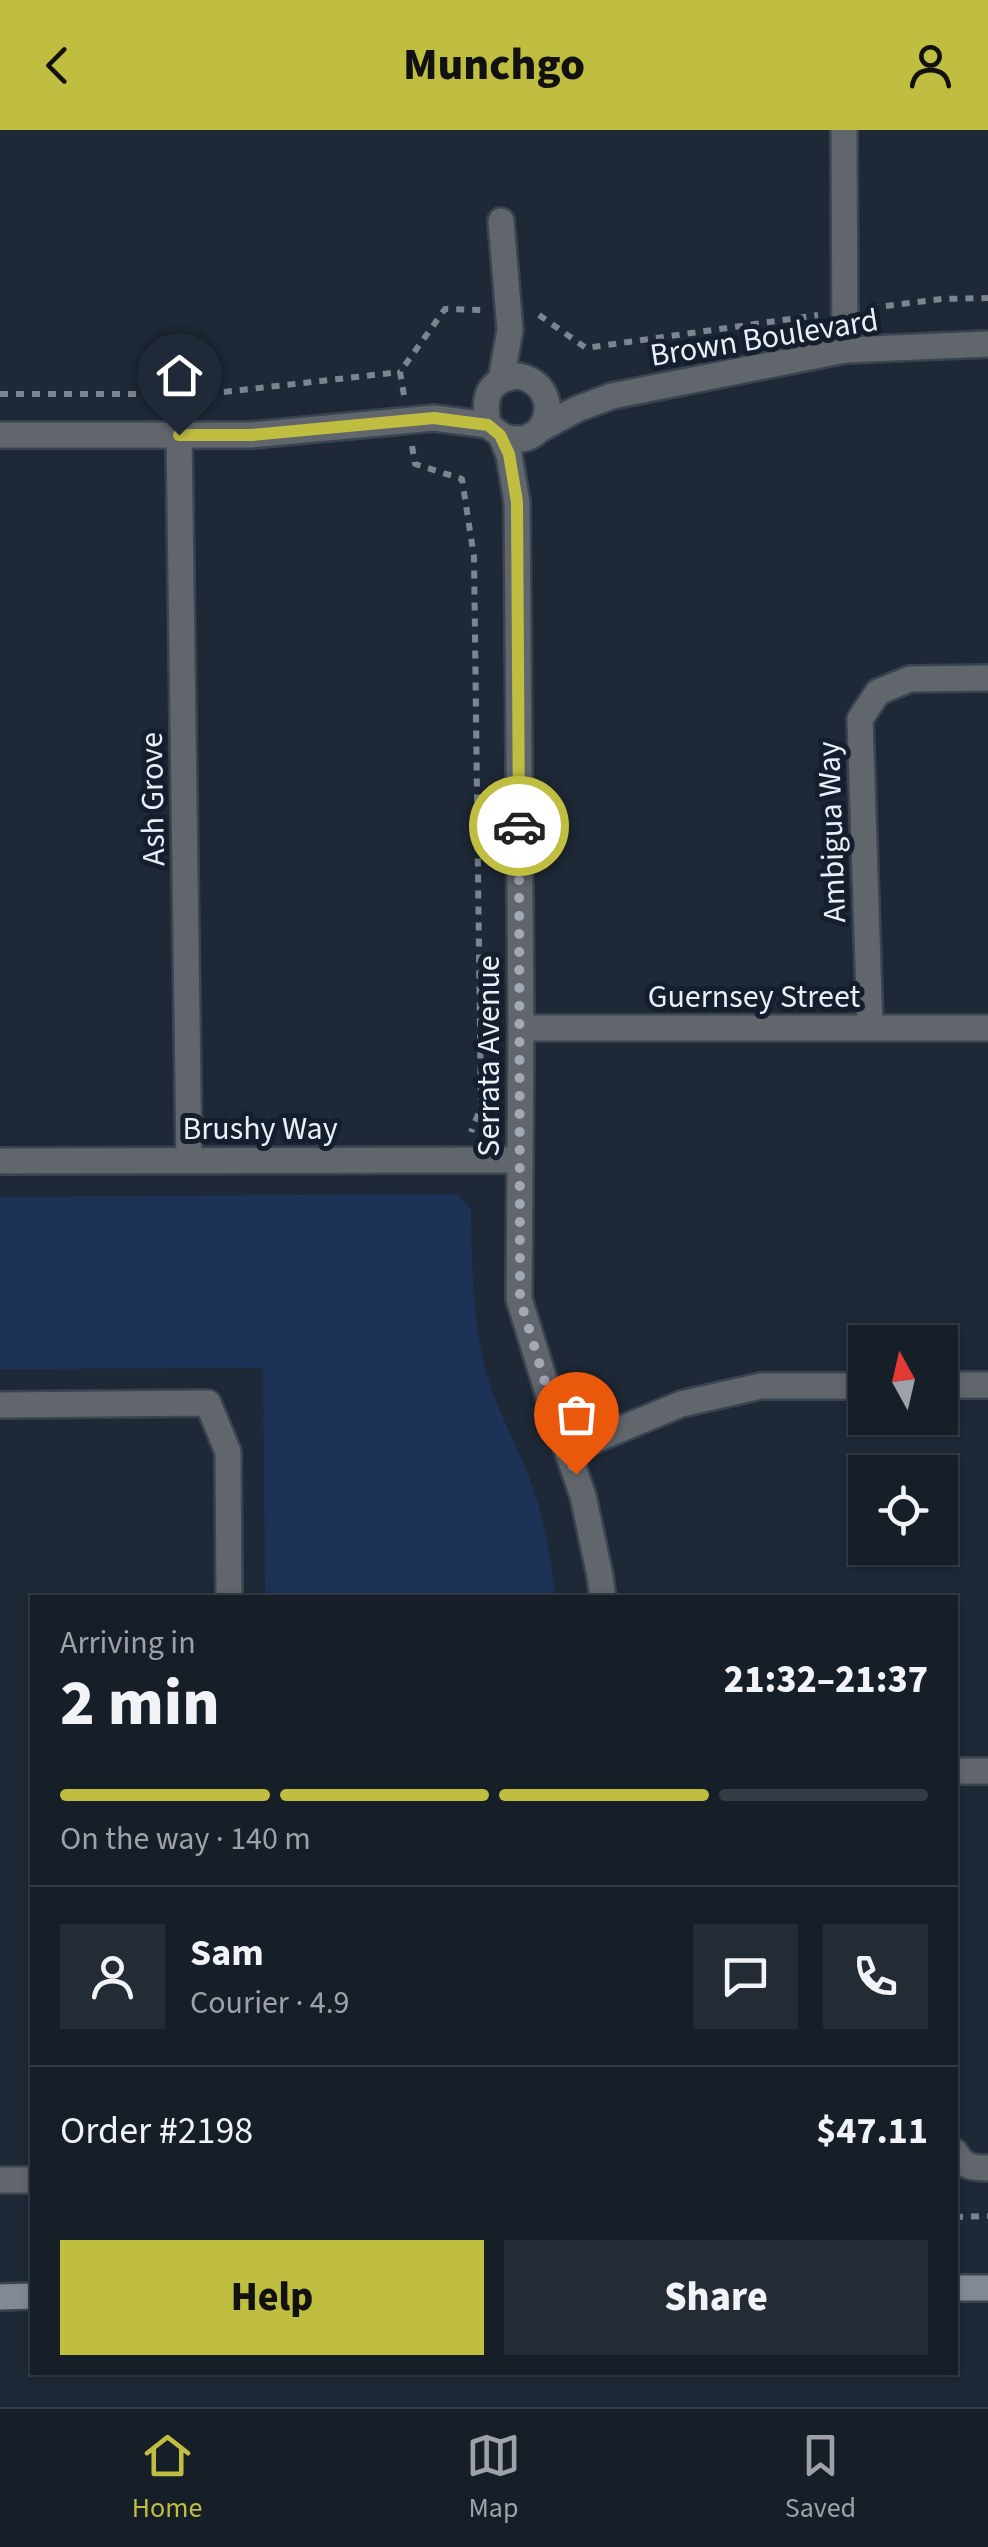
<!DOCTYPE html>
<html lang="en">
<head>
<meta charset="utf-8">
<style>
	body { margin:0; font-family:"Source Sans 3",sans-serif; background:#232b34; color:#f1f3f6; height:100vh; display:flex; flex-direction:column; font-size:38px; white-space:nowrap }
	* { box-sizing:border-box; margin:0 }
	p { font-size:32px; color:#9ea2a8 }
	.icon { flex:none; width:55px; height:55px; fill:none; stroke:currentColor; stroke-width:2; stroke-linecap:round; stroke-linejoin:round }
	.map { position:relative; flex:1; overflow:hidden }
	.panel { position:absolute; left:30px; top:1465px; width:928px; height:780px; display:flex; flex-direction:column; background:#161e28; border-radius:0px; box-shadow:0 2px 8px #0004,0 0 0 2px #353c45 }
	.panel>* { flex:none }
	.needle { width:65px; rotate:352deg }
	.buttons { position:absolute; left:848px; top:1195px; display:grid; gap:20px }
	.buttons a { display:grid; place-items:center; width:110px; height:110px; border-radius:0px; background:#161e28; box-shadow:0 2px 8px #0004,0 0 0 2px #353c45; font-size:50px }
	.pin { position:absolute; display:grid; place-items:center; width:85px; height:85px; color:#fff; margin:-102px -42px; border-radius:50% 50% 50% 0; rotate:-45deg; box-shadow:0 0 10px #0007 }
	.pin .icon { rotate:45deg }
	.courier { position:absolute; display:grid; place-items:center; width:100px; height:100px; margin:-50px; border:8px solid #c0be41; border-radius:50%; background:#fff; color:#222; box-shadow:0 2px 12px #0007 }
	.headline em { font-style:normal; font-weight:800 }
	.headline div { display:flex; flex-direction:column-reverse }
	.headline { display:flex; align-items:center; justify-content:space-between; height:170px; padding:0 30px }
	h1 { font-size:65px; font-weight:800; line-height:75px }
	.bar { display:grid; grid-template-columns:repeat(4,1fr); gap:15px 10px; align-content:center; height:120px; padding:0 30px }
	.bar i { height:12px; border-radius:8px; background:#353c45 }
	.bar .on { background:#c0be41 }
	.bar p { grid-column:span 4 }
	.line { display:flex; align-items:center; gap:25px; padding:0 30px; border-top:2px solid #353c45 }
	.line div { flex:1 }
	.round { display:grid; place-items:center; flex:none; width:105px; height:105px; border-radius:0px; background:#232b34 }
	.button { display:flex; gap:20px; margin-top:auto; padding:20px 30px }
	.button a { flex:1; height:115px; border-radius:0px; background:#c0be41; color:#111; font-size:40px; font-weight:800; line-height:115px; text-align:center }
	.button a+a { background:#232b34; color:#f1f3f6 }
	header { display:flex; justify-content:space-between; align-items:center; height:130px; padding:0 30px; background:#c0be41; color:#111; font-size:45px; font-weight:800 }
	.tabs { display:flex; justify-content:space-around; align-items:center; height:140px; border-top:2px solid #353c45; background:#161e28; font-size:28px; color:#9ea2a8 }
	.tabs a { display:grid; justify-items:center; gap:5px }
	.tabs .on { color:#c0be41 }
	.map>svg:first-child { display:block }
</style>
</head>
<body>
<header><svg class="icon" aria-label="back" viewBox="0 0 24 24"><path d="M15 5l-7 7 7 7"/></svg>Munchgo<svg class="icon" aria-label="person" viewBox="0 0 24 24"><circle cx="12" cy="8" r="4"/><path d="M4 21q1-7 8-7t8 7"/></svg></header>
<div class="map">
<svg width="988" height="2277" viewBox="0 0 988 2277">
	<rect width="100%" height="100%" fill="#1e2836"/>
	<path fill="#1c3357" d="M456 1064 471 1079C472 1137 472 1192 488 1248 498 1282 516 1314 529 1347 544 1385 551 1427 555 1467H265L263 1238 0 1239V1067Z"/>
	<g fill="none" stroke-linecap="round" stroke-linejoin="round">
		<defs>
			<path id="minor" d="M844 0 845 220
				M179 305 189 1031
				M521 898H988
				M870 898 860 589 878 562 910 549 988 548
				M0 1031 520 1030
				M940 1255H988
				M0 1275 208 1273 228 1322 229 1468
				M568 1321 681 1274 761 1256H865
				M955 1641H988
				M955 2022C963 2037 973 2038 988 2038
				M0 2050H32"/>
			<path id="tertiary" d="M519 246C565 257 550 318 508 308 500 306 495 300 488 295 483 268 487 249 519 246Z
				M501 250 510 200 501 91
				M540 299 577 279 612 266 845 220 988 214
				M0 305H252L434 288 488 295
				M501 305 509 325 517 372 521 898 519 1169 554 1282 583 1366 600 1446 603 1468"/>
			<path id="secondary" d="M955 2158H988
				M0 2167 32 2166"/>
		</defs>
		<use href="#minor" stroke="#3a4451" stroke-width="30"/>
		<use href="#tertiary" stroke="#3a4451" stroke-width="30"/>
		<use href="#secondary" stroke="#3a4451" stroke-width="30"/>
		<path stroke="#7c8490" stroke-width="6" stroke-dasharray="8 8" stroke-linecap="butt" d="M870 178 942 169 988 168
			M539 185 586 218 818 185
			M0 264H206L400 242
			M404 265 400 242 445 179 482 180
			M412 316 415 334 462 349 474 427 481 977 471 1002
			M955 2087 988 2086"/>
		<use href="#minor" stroke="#61666d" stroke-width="25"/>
		<use href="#tertiary" stroke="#61666d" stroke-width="25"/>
		<use href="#secondary" stroke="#818995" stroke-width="25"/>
	</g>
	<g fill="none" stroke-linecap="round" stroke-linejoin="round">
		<path stroke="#a2a9b5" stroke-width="10" stroke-dasharray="0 18" d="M519 696 520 1169 554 1282 576 1344"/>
		<path stroke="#c0be41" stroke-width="12" d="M179 305H252L434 288 488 295 500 305 509 324 517 372 519 696"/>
	</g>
	<g text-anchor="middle" stroke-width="10" stroke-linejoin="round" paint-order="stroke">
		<g font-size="32" fill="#e9eff9" stroke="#151e2c">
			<text transform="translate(764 207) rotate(-9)" y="11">Brown Boulevard</text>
			<text transform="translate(152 669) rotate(-91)" y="11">Ash Grove</text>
			<text transform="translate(831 702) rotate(-92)" y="11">Ambigua Way</text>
			<text x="754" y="877">Guernsey Street</text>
			<text transform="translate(488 926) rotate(-90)" y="11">Serrata Avenue</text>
			<text x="260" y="1009">Brushy Way</text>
		</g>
	</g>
</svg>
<div class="buttons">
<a><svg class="needle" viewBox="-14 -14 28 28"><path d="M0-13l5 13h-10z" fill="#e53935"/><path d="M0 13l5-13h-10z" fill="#9ea2a8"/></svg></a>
<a><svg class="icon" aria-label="locate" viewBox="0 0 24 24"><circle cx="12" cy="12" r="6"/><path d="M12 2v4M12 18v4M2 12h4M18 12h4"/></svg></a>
</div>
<div class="pin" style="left:576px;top:1344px;background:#ea580c"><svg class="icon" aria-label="bag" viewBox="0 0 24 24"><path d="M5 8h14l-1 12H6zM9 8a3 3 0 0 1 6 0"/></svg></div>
<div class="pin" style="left:179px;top:305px;background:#1f2937"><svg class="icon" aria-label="home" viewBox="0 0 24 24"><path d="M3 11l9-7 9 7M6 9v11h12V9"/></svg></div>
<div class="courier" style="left:519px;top:696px"><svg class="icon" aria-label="car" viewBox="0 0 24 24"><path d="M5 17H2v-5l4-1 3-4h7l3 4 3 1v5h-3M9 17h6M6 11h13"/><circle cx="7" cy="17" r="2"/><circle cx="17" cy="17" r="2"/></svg></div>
<section class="panel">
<div class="headline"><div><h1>2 min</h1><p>Arriving in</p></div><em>21:32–21:37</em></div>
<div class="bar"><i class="on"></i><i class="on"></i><i class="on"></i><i></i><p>On the way · 140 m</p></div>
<div class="line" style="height:180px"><a class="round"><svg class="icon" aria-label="person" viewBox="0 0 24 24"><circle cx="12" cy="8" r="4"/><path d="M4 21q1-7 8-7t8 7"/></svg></a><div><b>Sam</b><p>Courier · 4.9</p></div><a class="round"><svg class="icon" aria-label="chat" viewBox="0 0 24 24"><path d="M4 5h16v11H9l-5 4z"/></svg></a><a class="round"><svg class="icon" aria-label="phone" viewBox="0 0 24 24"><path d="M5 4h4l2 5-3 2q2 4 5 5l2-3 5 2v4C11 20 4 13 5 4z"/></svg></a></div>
<div class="line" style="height:130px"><div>Order #2198</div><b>$47.11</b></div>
<div class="button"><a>Help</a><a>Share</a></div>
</section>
</div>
<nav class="tabs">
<a class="on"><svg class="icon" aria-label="home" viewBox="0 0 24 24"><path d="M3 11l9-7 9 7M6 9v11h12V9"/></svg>Home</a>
<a><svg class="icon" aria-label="map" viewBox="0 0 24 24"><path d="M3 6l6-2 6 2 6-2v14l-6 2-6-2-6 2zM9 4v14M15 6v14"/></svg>Map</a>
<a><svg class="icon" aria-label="saved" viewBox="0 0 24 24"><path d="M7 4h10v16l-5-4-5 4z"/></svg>Saved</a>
</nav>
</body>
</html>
